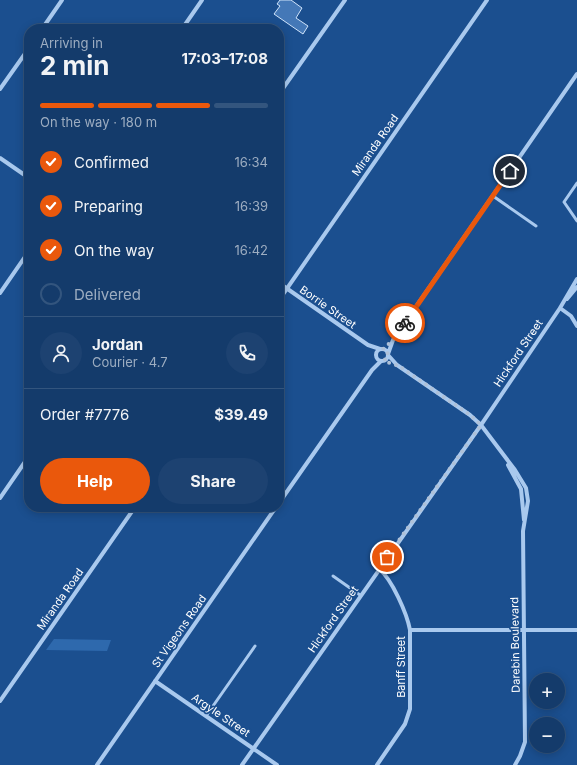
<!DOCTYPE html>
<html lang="en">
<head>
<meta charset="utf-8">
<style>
	body { margin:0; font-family:Inter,sans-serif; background:#1d4271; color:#f1f3f6; height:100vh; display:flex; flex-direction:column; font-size:15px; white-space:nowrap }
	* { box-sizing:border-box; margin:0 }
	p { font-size:13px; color:#9dadc1 }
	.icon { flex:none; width:22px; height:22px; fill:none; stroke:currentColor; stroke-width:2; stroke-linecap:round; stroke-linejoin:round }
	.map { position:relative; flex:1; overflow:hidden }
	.sheet { position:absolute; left:24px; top:24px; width:260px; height:488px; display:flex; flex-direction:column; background:#143b6b; border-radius:16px; box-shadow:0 2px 10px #0003,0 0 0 1px #33557e }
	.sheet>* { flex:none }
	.tools { position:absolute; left:529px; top:673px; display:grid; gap:8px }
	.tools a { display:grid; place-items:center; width:36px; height:36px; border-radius:50%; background:#143b6b; box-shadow:0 2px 10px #0003,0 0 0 1px #33557e; font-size:20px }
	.pin { position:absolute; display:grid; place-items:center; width:34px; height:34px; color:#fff; margin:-17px; border:2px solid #fff; border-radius:50%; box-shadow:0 1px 4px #0007 }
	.courier { position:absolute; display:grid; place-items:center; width:40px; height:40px; margin:-20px; border:3px solid #ea580c; border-radius:50%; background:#fff; color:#222; box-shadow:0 1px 5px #0007 }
	.summary em { font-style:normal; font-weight:700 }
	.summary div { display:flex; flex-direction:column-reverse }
	.summary { display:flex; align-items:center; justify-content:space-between; height:68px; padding:0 16px }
	h1 { font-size:26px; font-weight:700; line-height:30px }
	.bar { display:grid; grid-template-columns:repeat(4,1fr); gap:6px 4px; align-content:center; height:48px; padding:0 16px }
	.bar i { height:5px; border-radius:3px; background:#33557e }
	.bar .active { background:#ea580c }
	.bar p { grid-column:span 4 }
	.line { display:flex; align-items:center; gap:10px; padding:0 16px; border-top:1px solid #33557e }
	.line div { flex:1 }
	.round { display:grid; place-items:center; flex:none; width:42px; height:42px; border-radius:21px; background:#1d4271 }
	ol { padding:0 16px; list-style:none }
	li { display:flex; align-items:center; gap:12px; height:44px }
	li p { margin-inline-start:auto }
	li .icon { padding:4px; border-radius:50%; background:#ea580c; color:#fff; stroke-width:4 }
	li:last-child { color:#9dadc1 }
	li i { width:22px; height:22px; border:2px solid #33557e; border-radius:50% }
	.primary-button { display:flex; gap:8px; margin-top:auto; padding:8px 16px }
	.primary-button a { flex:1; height:46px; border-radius:24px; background:#ea580c; color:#fff; font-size:16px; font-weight:700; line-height:46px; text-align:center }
	.primary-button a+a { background:#1d4271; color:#f1f3f6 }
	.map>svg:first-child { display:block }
</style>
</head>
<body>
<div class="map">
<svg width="577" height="765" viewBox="0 0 577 765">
	<rect width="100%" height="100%" fill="#1b4f8f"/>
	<path fill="#2e69ad" d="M54 639 111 640 107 651 46 650Z"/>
	<path fill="#4478b7" stroke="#cfe3fa" d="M280 0H291L302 8 296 18 308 26 303 34 274 14 280 6 277 4Z"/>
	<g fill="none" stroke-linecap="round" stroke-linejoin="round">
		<path stroke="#a9c9ee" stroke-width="3" d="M577 183 564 202 577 221
			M493 196 536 226
			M333 576 360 595
			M206 716 255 646"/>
		<path stroke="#a9c9ee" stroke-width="4" d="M42 29 62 0
			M182 29 202 0
			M0 89 29 48
			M279 94 345 0
			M0 158 29 178
			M279 283 368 345 380 349
			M0 293 29 251
			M567 299 577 287
			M279 300 487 0
			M560 308 571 316 577 326
			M376 355a6 6 0 1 1 12 0a6 6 0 1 1-12 0Z
			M388 354 393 340 577 74
			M388 355 397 365 470 415 481 425 515 470 526 488 528 501 523 531 525 742 520 756 515 765
			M508 465 521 489 524 520
			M0 498 29 456
			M279 503 372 370 381 361
			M410 630H577
			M155 681 277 765
			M0 701 135 507
			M97 765 276 507
			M242 765 481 425 560 308 577 279
			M377 765 405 724 410 709V630C407 614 392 579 379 569"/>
	</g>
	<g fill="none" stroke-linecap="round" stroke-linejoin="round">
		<path stroke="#afc1d8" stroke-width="4" stroke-dasharray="0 7.2" d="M387 557 481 425 470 415 399 366 384 361 388 355 387 351 383 349 393 340 405 323"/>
		<path stroke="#ea580c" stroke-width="5" d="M405 323 510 171"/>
	</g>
	<g text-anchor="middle" stroke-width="3.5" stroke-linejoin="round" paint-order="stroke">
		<g font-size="11" fill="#fff" stroke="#1b4f8f">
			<text transform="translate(375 145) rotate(-55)" y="4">Miranda Road</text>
			<text transform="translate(328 307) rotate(35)" y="4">Borrie Street</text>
			<text transform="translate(518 353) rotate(-56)" y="4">Hickford Street</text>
			<text transform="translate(60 599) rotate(-55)" y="4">Miranda Road</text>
			<text transform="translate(333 619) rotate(-55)" y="4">Hickford Street</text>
			<text transform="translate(179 631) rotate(-55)" y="4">St Vigeons Road</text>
			<text transform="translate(515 645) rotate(-91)" y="4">Darebin Boulevard</text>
			<text transform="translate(401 667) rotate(-90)" y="4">Banff Street</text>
			<text transform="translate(221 715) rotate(34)" y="4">Argyle Street</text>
		</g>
	</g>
</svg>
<div class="tools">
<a>+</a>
<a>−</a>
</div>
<div class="pin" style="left:387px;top:557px;background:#ea580c"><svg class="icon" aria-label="bag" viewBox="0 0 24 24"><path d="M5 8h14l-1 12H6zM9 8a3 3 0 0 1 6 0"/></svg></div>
<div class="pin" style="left:510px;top:171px;background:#1f2937"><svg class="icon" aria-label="home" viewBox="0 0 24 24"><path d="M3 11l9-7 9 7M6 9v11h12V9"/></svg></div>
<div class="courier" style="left:405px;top:323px"><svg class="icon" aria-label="bike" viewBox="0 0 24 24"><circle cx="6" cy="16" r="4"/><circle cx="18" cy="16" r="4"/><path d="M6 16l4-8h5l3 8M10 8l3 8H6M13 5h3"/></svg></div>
<section class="sheet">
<div class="summary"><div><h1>2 min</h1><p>Arriving in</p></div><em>17:03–17:08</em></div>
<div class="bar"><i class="active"></i><i class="active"></i><i class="active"></i><i></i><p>On the way · 180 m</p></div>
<ol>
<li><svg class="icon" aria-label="check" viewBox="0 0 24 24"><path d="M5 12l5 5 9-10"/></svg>Confirmed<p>16:34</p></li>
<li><svg class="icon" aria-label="check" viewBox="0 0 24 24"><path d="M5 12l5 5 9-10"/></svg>Preparing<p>16:39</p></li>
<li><svg class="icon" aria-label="check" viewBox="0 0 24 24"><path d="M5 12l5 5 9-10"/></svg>On the way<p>16:42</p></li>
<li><i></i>Delivered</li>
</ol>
<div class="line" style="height:72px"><a class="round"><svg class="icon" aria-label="person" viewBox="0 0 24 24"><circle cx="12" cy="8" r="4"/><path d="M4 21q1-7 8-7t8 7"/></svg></a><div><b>Jordan</b><p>Courier · 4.7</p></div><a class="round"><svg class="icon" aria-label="phone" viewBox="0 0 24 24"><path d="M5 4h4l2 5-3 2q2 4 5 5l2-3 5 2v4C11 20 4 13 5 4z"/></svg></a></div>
<div class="line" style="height:52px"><div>Order #7776</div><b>$39.49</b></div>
<div class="primary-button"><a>Help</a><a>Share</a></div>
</section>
</div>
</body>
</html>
